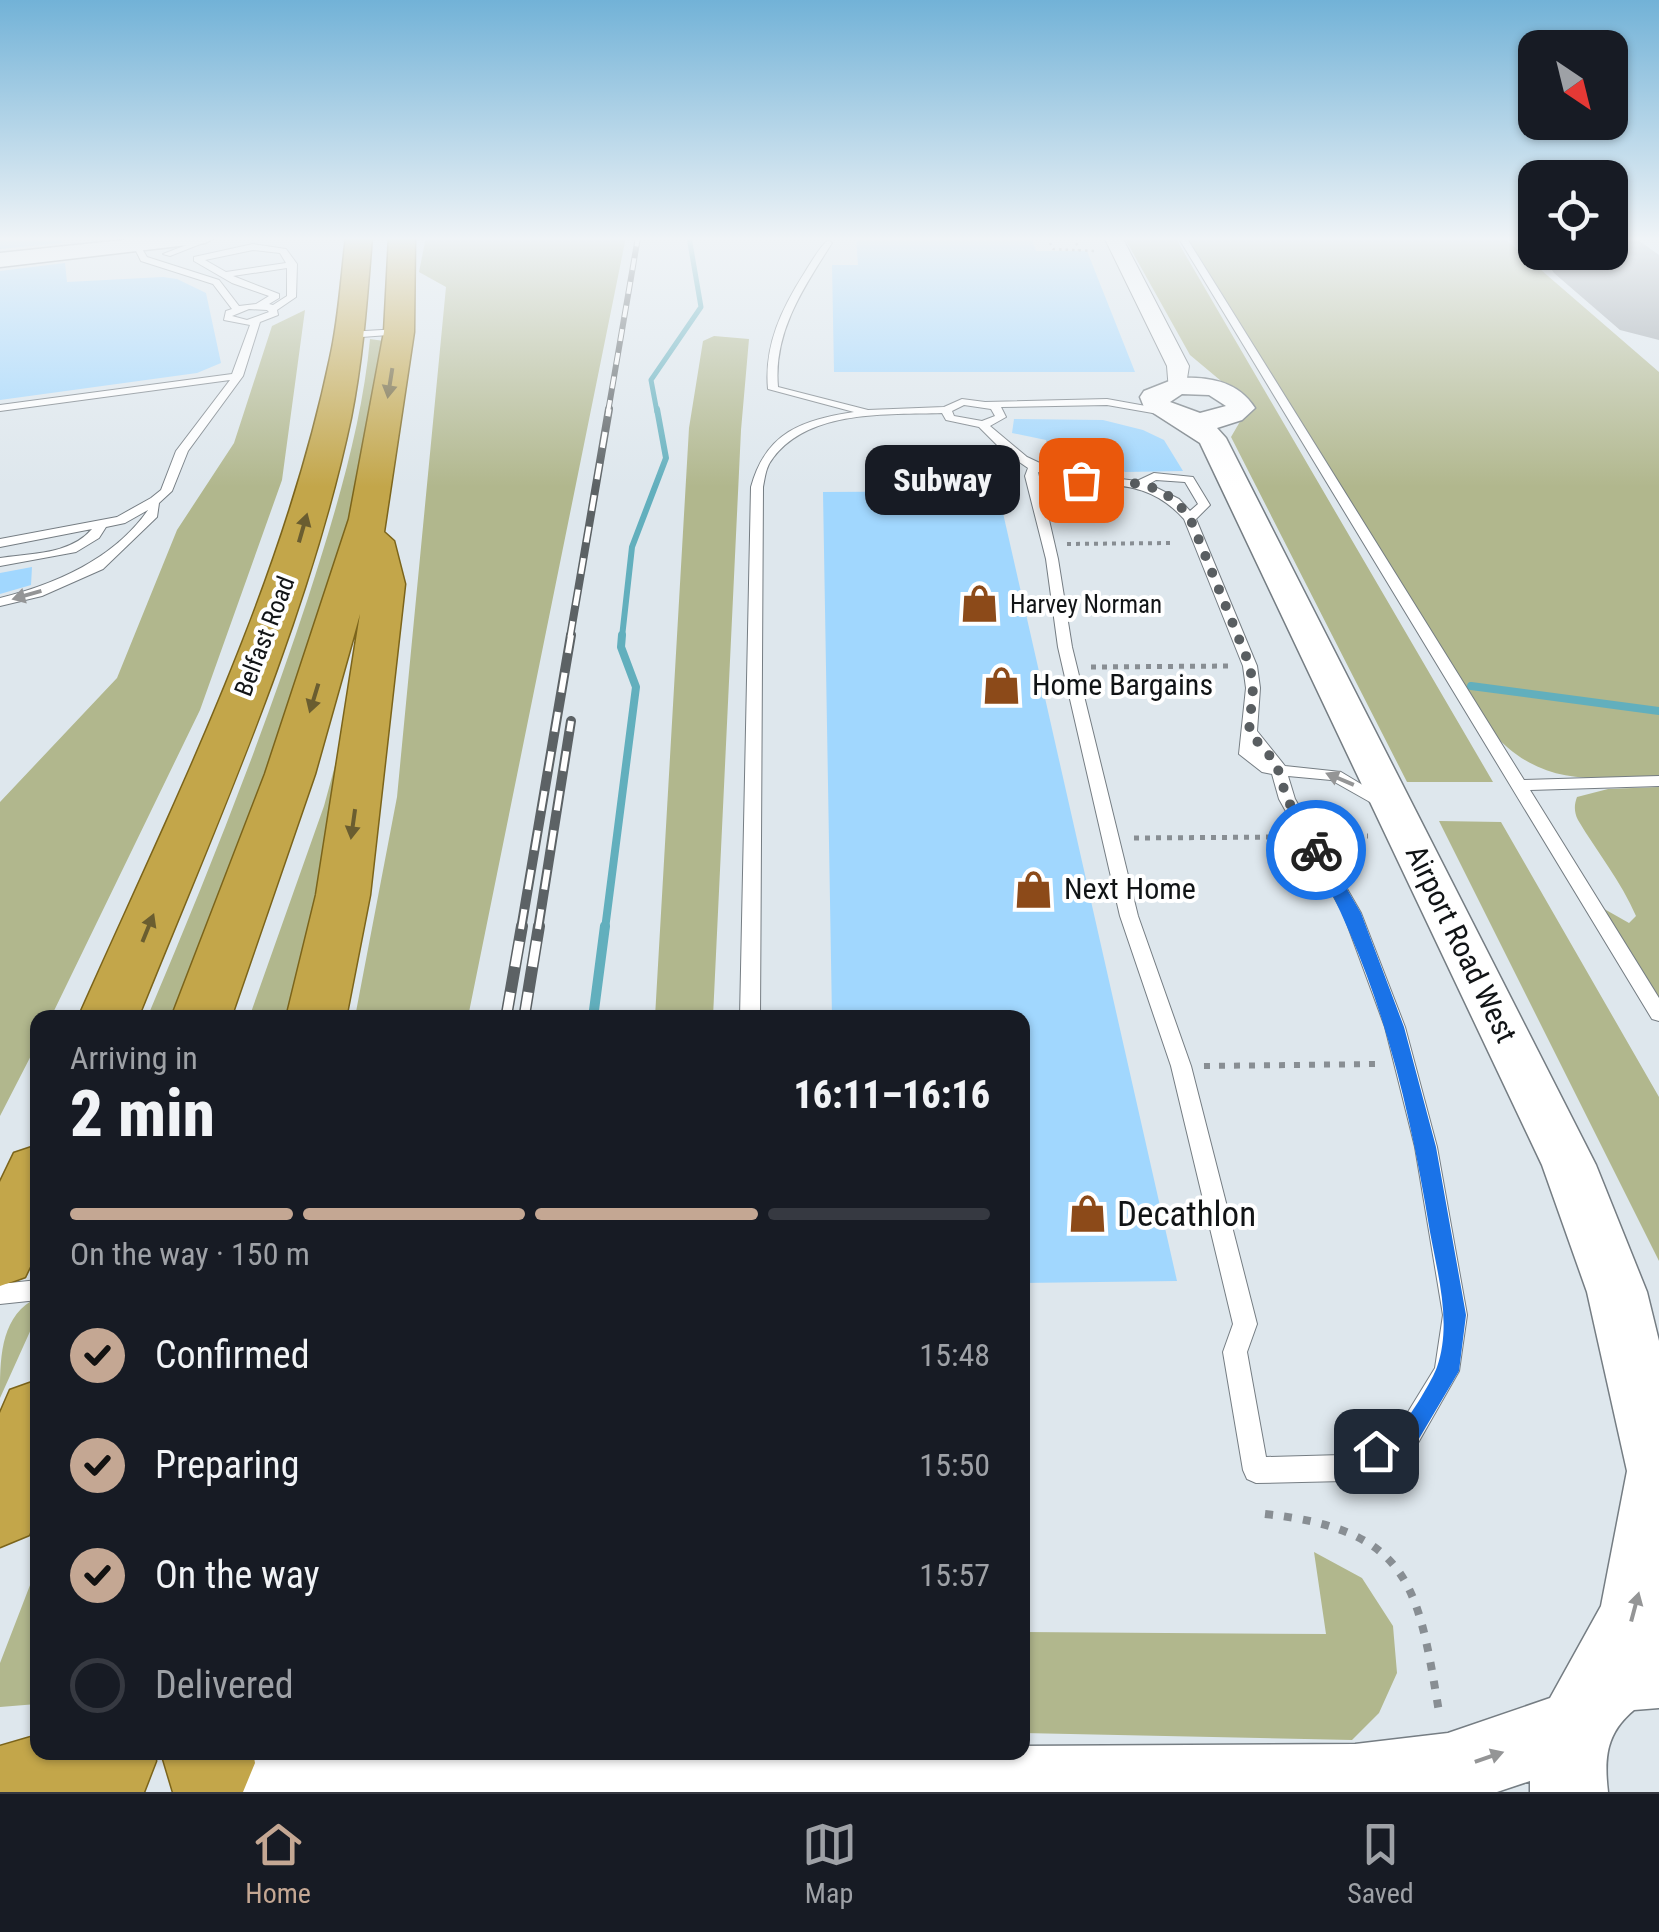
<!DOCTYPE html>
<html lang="en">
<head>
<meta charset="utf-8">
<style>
	body { margin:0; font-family:"Roboto Condensed",sans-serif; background:#20242c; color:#f1f3f6; height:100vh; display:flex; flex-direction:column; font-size:38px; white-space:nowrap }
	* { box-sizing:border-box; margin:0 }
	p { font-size:32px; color:#9ea1a6 }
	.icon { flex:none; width:55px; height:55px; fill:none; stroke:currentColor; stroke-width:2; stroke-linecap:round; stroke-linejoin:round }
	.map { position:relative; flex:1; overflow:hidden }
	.sheet { position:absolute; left:30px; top:1010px; width:1000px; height:750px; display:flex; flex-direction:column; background:#171b24; border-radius:20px; box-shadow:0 2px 8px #0004 }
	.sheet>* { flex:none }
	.needle { width:65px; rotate:145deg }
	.controls { position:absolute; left:1518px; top:30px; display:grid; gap:20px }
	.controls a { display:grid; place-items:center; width:110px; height:110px; border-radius:20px; background:#171b24; box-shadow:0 2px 8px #0004; font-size:50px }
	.pin { position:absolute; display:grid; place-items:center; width:85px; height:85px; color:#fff; margin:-42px; border-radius:20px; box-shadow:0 5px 15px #0006 }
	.courier { position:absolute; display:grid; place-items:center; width:100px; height:100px; margin:-50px; border:8px solid #1a73e8; border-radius:50%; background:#fff; color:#222; box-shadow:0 2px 12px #0007 }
	.bubble { position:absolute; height:70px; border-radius:20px; background:#171b24; box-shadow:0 2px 8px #0004; font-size:32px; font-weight:800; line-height:70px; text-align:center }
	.head em { font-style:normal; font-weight:800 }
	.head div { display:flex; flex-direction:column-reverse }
	.head { display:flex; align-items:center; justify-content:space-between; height:170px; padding:0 40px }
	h1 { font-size:65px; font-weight:800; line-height:75px }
	.bar { display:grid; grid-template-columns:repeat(4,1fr); gap:15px 10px; align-content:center; height:120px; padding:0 40px }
	.bar i { height:12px; border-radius:8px; background:#363941 }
	.bar .active { background:#c4a793 }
	.bar p { grid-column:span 4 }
	ol { padding:0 40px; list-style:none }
	li { display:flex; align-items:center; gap:30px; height:110px }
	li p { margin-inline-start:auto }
	li .icon { padding:10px; border-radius:50%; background:#c4a793; color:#111; stroke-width:4 }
	li:last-child { color:#9ea1a6 }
	li i { width:55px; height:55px; border:5px solid #363941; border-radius:50% }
	.menu { display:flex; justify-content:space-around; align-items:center; height:140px; border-top:2px solid #363941; background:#171b24; font-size:28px; color:#9ea1a6 }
	.menu a { display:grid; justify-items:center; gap:5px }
	.menu .active { color:#c4a793 }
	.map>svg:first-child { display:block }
</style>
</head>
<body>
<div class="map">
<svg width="1659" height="1792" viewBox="0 0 1659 1792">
	<rect width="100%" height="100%" fill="#dee7ed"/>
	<path fill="#b1b78d" d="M426 237H626L468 1017H355L397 797 446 287 419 272Z
		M1124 237H1175L1493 782H1407L1231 437 1245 413V401L1190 355Z
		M1186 237H1503L1659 372V777C1589 779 1540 787 1490 730Z
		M305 310 282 480 200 710 51 1017 38 1018 37 1044 0 1116V802L117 678 177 530 234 443 272 326Z
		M714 336 749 339 741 430 713 1017H655L689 428 703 341Z
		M370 339 384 341 354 505 311 644 264 788 171 1017 147 1018C206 879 261 741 308 598 335 514 362 426 370 339Z
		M346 725 298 1017 249 1018 324 806Z
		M1659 787V1001L1599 906 1629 923 1636 916C1621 881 1597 852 1578 820 1574 812 1574 805 1577 797L1608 789Z
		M1439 821 1501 822 1659 1097V1261Z
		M31 1301 37 1316 0 1398C0 1360 0 1321 31 1301Z
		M1314 1552 1362 1578 1393 1626 1397 1673 1379 1713 1352 1740 1023 1733V1632L1326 1634Z
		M37 1567V1704L0 1707V1663Z"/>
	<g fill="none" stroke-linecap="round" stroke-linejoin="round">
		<path stroke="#62afbd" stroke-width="5" d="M657 412 651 380 701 307 689 237"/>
		<path stroke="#62afbd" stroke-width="6" d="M622 637 632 547 666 458 657 409"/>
		<path stroke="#62afbd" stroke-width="8" d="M1471 686 1659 711
			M605 929 636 687 621 647 622 635"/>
		<path stroke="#62afbd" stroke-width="10" d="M593 1018 605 926"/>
		<path fill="#9da4a9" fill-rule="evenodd" d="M1610 237H1634L1659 255V340L1620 330 1554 273 1540 252H1610Z"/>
	</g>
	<path fill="#a1d7fe" d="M0 237H61L62 243 0 249Z
		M856 237H1031L1036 251H1087L1135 372H834L832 265H858Z
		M65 263 67 282 163 277 177 279 206 293 221 363 197 373 0 400V271Z
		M1014 419 1103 420 1143 430 1164 440 1183 471 1125 472 1103 454 1085 448 1047 444 1046 440 1012 433Z
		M998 491 1038 667 1177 1281 1022 1283V1018H832L823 492Z
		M32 567 31 585 0 594V573Z"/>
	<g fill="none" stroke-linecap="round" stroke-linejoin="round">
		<defs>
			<path id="service" d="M207 237H218L170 256 163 254Z
				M1178 237H1186L1524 780 1659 776V786L1530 790 1659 998V1021L1652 1019Z
				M130 239H136L147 257 219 280 239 306 256 304 269 296 232 283 194 261V257L253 244 286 249 297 264 296 297 277 310 278 315 260 322 243 376 188 451 172 491 159 503 157 517 103 569 42 596 0 606V598C56 584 114 559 148 510L125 523 106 527 99 538 76 552 0 566V558C31 553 70 555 92 529L0 547V539L117 517 151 498 161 490 176 451 230 380 0 411V405L232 374 250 325 224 320 226 311 232 309 213 284 141 261ZM253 250 280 253 286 263 226 272 205 260ZM287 268V296L273 305 269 304 279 298V294L233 276ZM249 309 267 310 269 312 247 320 232 316Z
				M828 240 832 243C804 287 773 332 778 387L868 410 944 407 962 399 985 402 1107 399 1168 410 1169 412 1164 415 1107 405 1001 407 1006 417 990 426 1027 457 1057 471 1137 481 1154 473 1193 477 1210 505 1196 519 1257 666 1260 688 1257 731 1285 766 1341 772 1391 802 1389 806H1377L1331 780 1288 776 1295 799 1361 913 1405 1027 1437 1147 1467 1315 1459 1371 1418 1443 1353 1477 1344 1481 1256 1483 1247 1479 1243 1470 1223 1352 1233 1324 1171 1066 1120 916 1058 647 1046 559 1025 476 1028 468 1002 450 979 427 946 420 942 413C888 415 810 409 773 458 766 466 765 477 763 487L760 1018H740L751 487C766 432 802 420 854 412L768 389C764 345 782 308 805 272 812 261 819 248 828 240ZM964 405 991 409 995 416 982 421 954 416 952 411ZM1038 472C1095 494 1139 469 1184 519L1243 666 1246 688 1239 754 1262 772 1272 774 1279 799 1343 913 1385 1027 1415 1147 1443 1315 1435 1368 1400 1425 1342 1455 1266 1457 1247 1352 1257 1324 1191 1066 1138 916 1072 647 1058 559ZM1156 480 1185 482 1198 504 1190 511 1179 499 1149 484Z
				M399 329 402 330V334L348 338 343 335 348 332Z
				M38 1280V1300L0 1304V1284Z"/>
			<path id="minor" d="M1104 237H1122L1189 366 1185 391H1169L1167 366Z"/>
			<path id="tertiary" d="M151 237H216L205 243 0 267V253Z
				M1177 378C1208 377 1237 380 1255 408L1242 420 1217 428 1226 438 1596 1165 1647 1292 1659 1341V1708L1634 1710C1606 1733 1604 1758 1608 1792H1530V1781L1497 1792H180L173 1775 182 1752H1022V1746L1355 1744 1448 1733 1550 1698 1601 1606 1627 1471 1587 1292 1542 1165 1200 443 1144 407 1140 397 1144 391ZM1182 394 1209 395 1226 406 1200 413 1170 402Z"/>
			<path id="trunk" d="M346 237H372C367 298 363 358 351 418 308 621 216 824 138 1018H78C173 804 282 588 330 358 339 318 341 277 346 237Z
				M389 237H415L414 332 384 532 394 541 405 584 370 895 346 1018H286L316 895 360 614 315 774 231 1018H171L265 774 349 519 384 332Z
				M38 1145V1250L25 1277 0 1286V1182L14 1153Z
				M38 1380V1514L29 1535 0 1547V1413L10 1390Z
				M38 1735V1752H153L156 1761 144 1792H0V1746Z
				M161 1752H253L255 1763 243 1792H173Z"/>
		</defs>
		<use href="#service" stroke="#757d83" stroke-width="2"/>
		<use href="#minor" stroke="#757d83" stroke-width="2"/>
		<use href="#tertiary" stroke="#757d83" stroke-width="3"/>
		<use href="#trunk" stroke="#7b641b" stroke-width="3"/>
		<path stroke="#888e93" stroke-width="2.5" stroke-dasharray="2.5 4" stroke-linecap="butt" d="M1047 237 1053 249 1096 251
			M1074 237 1079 250"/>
		<path stroke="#888e93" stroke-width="4" stroke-dasharray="4 5" stroke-linecap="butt" d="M1045 449 1078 456
			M1067 544 1170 543"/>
		<path stroke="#888e93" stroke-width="5" stroke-dasharray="5 6" stroke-linecap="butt" d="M1091 667 1230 666
			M1334 836H1368
			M1134 838 1283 837"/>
		<path stroke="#888e93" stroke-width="6" stroke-dasharray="6 9" stroke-linecap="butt" d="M1204 1066 1378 1064"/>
		<path stroke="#888e93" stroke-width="8" stroke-dasharray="8 11" stroke-linecap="butt" d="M1265 1514C1412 1530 1418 1586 1440 1718"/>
		<use href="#service" fill="#fff" fill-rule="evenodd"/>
		<use href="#minor" fill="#fff" fill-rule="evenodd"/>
		<use href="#tertiary" fill="#fff" fill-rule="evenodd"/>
		<use href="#trunk" fill="#c3a64a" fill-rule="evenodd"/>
		<defs>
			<path id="rail-far3" d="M608 412 638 237"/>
			<path id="rail-far2" d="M570 637 609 409"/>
			<path id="rail-far1" d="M521 929 571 635
				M538 929 571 721"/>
			<path id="rail" d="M506 1018 522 926
				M524 1018 539 926"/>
		</defs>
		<use href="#rail-far3" stroke="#5c6265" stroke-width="6"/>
		<use href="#rail-far2" stroke="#5c6265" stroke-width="8"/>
		<use href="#rail-far1" stroke="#5c6265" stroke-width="10"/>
		<use href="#rail" stroke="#5c6265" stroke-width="12"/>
		<use href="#rail-far3" stroke="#fff" stroke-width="4" stroke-dasharray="12" stroke-linecap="butt"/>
		<use href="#rail-far2" stroke="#fff" stroke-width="5" stroke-dasharray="16" stroke-linecap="butt"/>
		<use href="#rail-far1" stroke="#fff" stroke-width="6" stroke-dasharray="20" stroke-linecap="butt"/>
		<use href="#rail" stroke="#fff" stroke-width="9" stroke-dasharray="26" stroke-linecap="butt"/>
	</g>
	<defs><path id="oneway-solid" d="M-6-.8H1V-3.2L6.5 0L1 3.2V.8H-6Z" transform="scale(2.5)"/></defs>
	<g fill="#6a5d30">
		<use href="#oneway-solid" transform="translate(390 383) rotate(99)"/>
		<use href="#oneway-solid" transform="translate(303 528) rotate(-74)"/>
		<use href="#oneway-solid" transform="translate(314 698) rotate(107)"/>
		<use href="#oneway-solid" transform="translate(353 824) rotate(98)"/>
		<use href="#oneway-solid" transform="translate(148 928) rotate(-68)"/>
	</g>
	<g fill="#949596">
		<use href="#oneway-solid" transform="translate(27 595) rotate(164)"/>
		<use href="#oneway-solid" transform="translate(1340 779) rotate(-157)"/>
		<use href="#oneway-solid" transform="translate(1635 1607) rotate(-75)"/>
		<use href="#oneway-solid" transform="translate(1489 1757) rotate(-19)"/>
	</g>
	<linearGradient id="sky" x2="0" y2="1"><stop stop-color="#72b2d7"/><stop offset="0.49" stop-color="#f0f4f7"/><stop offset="1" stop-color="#f0f4f7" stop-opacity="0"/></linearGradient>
	<rect width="1659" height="487" fill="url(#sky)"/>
	<path fill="#1a73e8" d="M1316 845 1322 846 1361 913 1404 1027 1436 1147 1466 1315 1459 1371 1417 1442 1376 1463 1368 1459 1365 1451C1371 1435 1389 1437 1401 1426 1410 1417 1433 1379 1437 1367 1452 1324 1438 1276 1430 1232 1408 1096 1377 971 1309 850Z"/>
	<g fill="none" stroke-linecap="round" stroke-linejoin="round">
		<path stroke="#595e61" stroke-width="10" stroke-dasharray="0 18" d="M1081 480C1128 484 1159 476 1190 518L1250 666 1253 688 1249 732 1276 763 1287 799 1316 850"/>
	</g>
	<defs>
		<symbol id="shop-bare" viewBox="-9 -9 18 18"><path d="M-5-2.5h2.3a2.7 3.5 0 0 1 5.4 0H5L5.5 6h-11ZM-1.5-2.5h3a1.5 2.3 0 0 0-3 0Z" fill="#8c4a19" stroke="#fff" stroke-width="2.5" paint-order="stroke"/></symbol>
	</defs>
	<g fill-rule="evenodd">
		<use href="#shop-bare" x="952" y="576" width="55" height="55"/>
		<use href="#shop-bare" x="974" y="658" width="55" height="55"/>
		<use href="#shop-bare" x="1006" y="862" width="55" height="55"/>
		<use href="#shop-bare" x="1060" y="1186" width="55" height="55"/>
	</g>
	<g text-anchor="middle" stroke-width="8" stroke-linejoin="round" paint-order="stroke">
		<g font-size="25" fill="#111416" stroke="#fff" text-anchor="start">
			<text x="1010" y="613">Harvey Norman</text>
		</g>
		<g font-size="25" fill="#111416" stroke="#fff">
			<text transform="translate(264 636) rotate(-69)" y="9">Belfast Road</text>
		</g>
		<g font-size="30" fill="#111416" stroke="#fff" text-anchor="start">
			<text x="1032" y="695">Home Bargains</text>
			<text x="1064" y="899">Next Home</text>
		</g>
		<g font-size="30" fill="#111416" stroke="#fff">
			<text transform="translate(1461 944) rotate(64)" y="10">Airport Road West</text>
		</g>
		<g font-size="35" fill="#111416" stroke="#fff" text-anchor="start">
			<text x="1117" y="1226">Decathlon</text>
		</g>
	</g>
</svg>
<div class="controls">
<a><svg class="needle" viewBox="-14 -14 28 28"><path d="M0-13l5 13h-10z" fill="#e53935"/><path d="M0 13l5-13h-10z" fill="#9ea1a6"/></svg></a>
<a><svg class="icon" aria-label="locate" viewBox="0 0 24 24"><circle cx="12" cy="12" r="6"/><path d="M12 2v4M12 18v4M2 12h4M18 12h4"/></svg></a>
</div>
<div class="pin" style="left:1081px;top:480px;background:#ea580c"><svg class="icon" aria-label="bag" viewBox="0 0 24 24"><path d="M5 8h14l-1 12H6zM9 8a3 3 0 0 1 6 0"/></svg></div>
<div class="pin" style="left:1376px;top:1451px;background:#1f2937"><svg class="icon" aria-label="home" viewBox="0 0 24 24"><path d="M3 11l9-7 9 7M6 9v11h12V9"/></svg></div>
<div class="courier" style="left:1316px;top:850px"><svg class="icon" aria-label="bike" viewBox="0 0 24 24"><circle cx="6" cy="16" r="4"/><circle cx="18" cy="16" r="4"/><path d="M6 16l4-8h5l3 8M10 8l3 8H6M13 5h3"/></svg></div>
<div class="bubble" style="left:865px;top:445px;width:155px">Subway</div>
<section class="sheet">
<div class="head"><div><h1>2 min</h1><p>Arriving in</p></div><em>16:11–16:16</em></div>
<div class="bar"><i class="active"></i><i class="active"></i><i class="active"></i><i></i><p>On the way · 150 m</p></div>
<ol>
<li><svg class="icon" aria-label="check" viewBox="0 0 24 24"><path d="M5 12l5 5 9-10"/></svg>Confirmed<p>15:48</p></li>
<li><svg class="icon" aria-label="check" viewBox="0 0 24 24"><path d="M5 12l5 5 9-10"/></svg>Preparing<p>15:50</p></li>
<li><svg class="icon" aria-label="check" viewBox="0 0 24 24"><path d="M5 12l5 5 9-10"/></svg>On the way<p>15:57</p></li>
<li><i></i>Delivered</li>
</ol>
</section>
</div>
<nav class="menu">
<a class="active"><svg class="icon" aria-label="home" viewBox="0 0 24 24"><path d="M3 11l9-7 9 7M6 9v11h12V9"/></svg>Home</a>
<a><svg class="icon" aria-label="map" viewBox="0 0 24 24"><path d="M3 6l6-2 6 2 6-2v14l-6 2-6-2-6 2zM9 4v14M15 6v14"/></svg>Map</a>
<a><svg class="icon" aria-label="saved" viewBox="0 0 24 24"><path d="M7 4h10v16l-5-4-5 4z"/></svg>Saved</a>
</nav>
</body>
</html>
